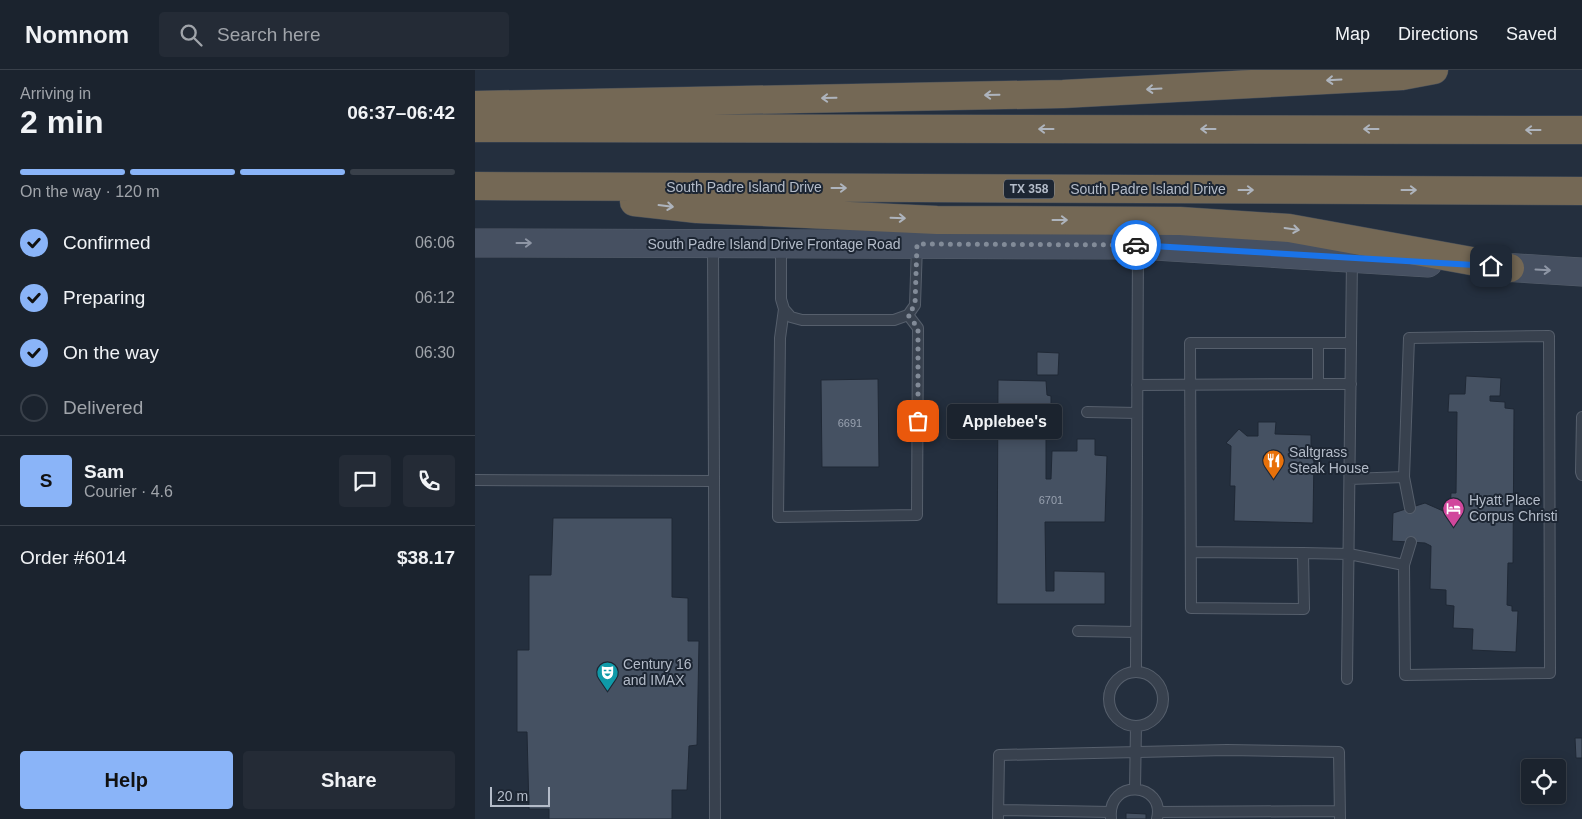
<!DOCTYPE html>
<html lang="en">
<head>
<meta charset="utf-8">
<style>
	body { margin:0; font-family:Helvetica,sans-serif; background:#242b36; color:#f1f3f6; height:100vh; display:flex; flex-direction:column; font-size:19px; white-space:nowrap }
	* { box-sizing:border-box; margin:0 }
	p { font-size:16px; color:#a0a4aa }
	.icon { flex:none; width:28px; height:28px; fill:none; stroke:currentColor; stroke-width:2; stroke-linecap:round; stroke-linejoin:round }
	.map { position:relative; flex:1; overflow:hidden }
	.sheet { display:flex; flex-direction:column; background:#1b232e; width:475px }
	.sheet>* { flex:none }
	.controls { position:absolute; left:1046px; top:689px; display:grid; gap:10px }
	.controls a { display:grid; place-items:center; width:45px; height:45px; border-radius:5px; background:#1b232e; box-shadow:0 2px 12px #0003,0 0 0 1px #39404a; font-size:25px }
	.scale { position:absolute; left:15px; bottom:12px; width:60px; box-sizing:border-box; padding-left:5px; border:2px solid #b4bcc9; border-top:0; font-size:14px; line-height:18px; white-space:nowrap; color:#b4bcc9; -webkit-text-stroke:4px #1d2633; paint-order:stroke }
	.pin { position:absolute; display:grid; place-items:center; width:42px; height:42px; color:#fff; margin:-21px; border-radius:10px; box-shadow:0 2px 8px #0006 }
	.courier { position:absolute; display:grid; place-items:center; width:50px; height:50px; margin:-25px; border:4px solid #1a73e8; border-radius:50%; background:#fff; color:#222; box-shadow:0 1px 6px #0007 }
	.bubble { position:absolute; height:35px; border-radius:5px; background:#1b232e; box-shadow:0 2px 12px #0003,0 0 0 1px #39404a; font-size:16px; font-weight:700; line-height:35px; text-align:center }
	.head em { font-style:normal; font-weight:700 }
	.head div { display:flex; flex-direction:column-reverse }
	.head { display:flex; align-items:center; justify-content:space-between; height:85px; padding:0 20px }
	h1 { font-size:32px; font-weight:700; line-height:38px }
	.bar { display:grid; grid-template-columns:repeat(4,1fr); gap:8px 5px; align-content:center; height:60px; padding:0 20px }
	.bar i { height:6px; border-radius:4px; background:#39404a }
	.bar .current { background:#8ab4f8 }
	.bar p { grid-column:span 4 }
	.line { display:flex; align-items:center; gap:12px; padding:0 20px; border-top:1px solid #39404a }
	.line div { flex:1 }
	.round { display:grid; place-items:center; flex:none; width:52px; height:52px; border-radius:5px; background:#242b36 }
	ol { padding:0 20px; list-style:none }
	li { display:flex; align-items:center; gap:15px; height:55px }
	li p { margin-inline-start:auto }
	li .icon { padding:5px; border-radius:50%; background:#8ab4f8; color:#111; stroke-width:4 }
	li:last-child { color:#a0a4aa }
	li i { width:28px; height:28px; border:2px solid #39404a; border-radius:50% }
	.primary-button { display:flex; gap:10px; margin-top:auto; padding:10px 20px }
	.primary-button a { flex:1; height:58px; border-radius:5px; background:#8ab4f8; color:#111; font-size:20px; font-weight:700; line-height:58px; text-align:center }
	.primary-button a+a { background:#242b36; color:#f1f3f6 }
	header { display:flex; align-items:center; gap:30px; box-sizing:border-box; height:70px; padding:0 25px; background:#1b232e; border-bottom:1px solid #39404a }
	header strong { font-size:24px }
	nav { display:flex; gap:28px; margin-inline-start:auto; font-size:18px }
	.search { width:350px; height:45px; background:#242b36; display:flex; align-items:center; gap:12px; box-sizing:border-box; padding:0 18px; border-radius:5px; color:#a0a4aa; font-size:19px }
	main { display:flex; flex:1; min-height:0 }
	.map>svg:first-child { display:block }
</style>
</head>
<body>
<header>
<strong>Nomnom</strong>
<div class="search"><svg class="icon" aria-label="search" viewBox="0 0 24 24"><circle cx="10" cy="10" r="6"/><path d="M15 15l6 6"/></svg>Search here</div>
<nav><a>Map</a><a>Directions</a><a>Saved</a></nav>
</header>
<main>
<section class="sheet">
<div class="head"><div><h1>2 min</h1><p>Arriving in</p></div><em>06:37–06:42</em></div>
<div class="bar"><i class="current"></i><i class="current"></i><i class="current"></i><i></i><p>On the way · 120 m</p></div>
<ol>
<li><svg class="icon" aria-label="check" viewBox="0 0 24 24"><path d="M5 12l5 5 9-10"/></svg>Confirmed<p>06:06</p></li>
<li><svg class="icon" aria-label="check" viewBox="0 0 24 24"><path d="M5 12l5 5 9-10"/></svg>Preparing<p>06:12</p></li>
<li><svg class="icon" aria-label="check" viewBox="0 0 24 24"><path d="M5 12l5 5 9-10"/></svg>On the way<p>06:30</p></li>
<li><i></i>Delivered</li>
</ol>
<div class="line" style="height:90px"><b class="round" style="background:#8ab4f8;color:#111">S</b><div><b>Sam</b><p>Courier · 4.6</p></div><a class="round"><svg class="icon" aria-label="chat" viewBox="0 0 24 24"><path d="M4 5h16v11H9l-5 4z"/></svg></a><a class="round"><svg class="icon" aria-label="phone" viewBox="0 0 24 24"><path d="M5 4h4l2 5-3 2q2 4 5 5l2-3 5 2v4C11 20 4 13 5 4z"/></svg></a></div>
<div class="line" style="height:65px"><div>Order #6014</div><b>$38.17</b></div>
<div class="primary-button"><a>Help</a><a>Share</a></div>
</section>
<div class="map">
<svg width="1107" height="749" viewBox="0 0 1107 749">
	<rect width="100%" height="100%" fill="#242f3e"/>
	<path fill="#455162" stroke="#1f2835" d="M562 282 584 283 583 305H562Z
		M991 306 1026 308 1025 326H1015V331L1030 332V338L1039 339 1038 493H1033L1032 535 1037 536V541H1043L1041 582 997 580 998 559 978 558 979 536 971 535V520L955 519 956 476 950 473 917 471 918 443 950 433 975 444 976 423H981L982 342H973L974 324H990Z
		M403 309 404 397H347L346 310Z
		M523 310 571 311 572 325 576 326V357L571 358V409H576L577 381H602V369H620V385L632 386 630 452H570L571 521H579V501L630 502V534H522Z
		M783 352H801L800 364 836 365V384H839L838 453 759 451 760 416H755L756 376 751 373 764 359 772 366H783Z
		M78 448H197V527L213 528V571H224L222 675 214 676 212 720H197V749H74V739H54L52 662H42V580H54V505H76Z
		M1100 668H1107V688H1101Z
		M651 743 671 744V749H651Z"/>
	<g fill="none" stroke-linecap="round" stroke-linejoin="round">
		<defs>
			<path id="lane" d="M306 175V229L309 239 316 247 327 250H419L433 245 440 235 442 175
				M309 239 305 268 303 447 442 445 443 258 433 245
				M843 273H876
				M843 314H876
				M662 315 843 314V273H715L716 538 829 539 828 483 716 482
				M612 342 662 343
				M1107 347 1106 402 1107 405
				M929 407 935 438
				M0 410 239 411 238 174
				M239 411 240 749
				M828 483 874 484 929 495 930 605 1075 603 1074 266 934 268 929 407 875 409
				M929 495 936 472
				M603 561 661 562
				M661 601 663 177
				M634 629a27 27 0 1 1 54 0a27 27 0 1 1-54 0Z
				M872 609 877 189
				M660 719 661 656
				M523 740 636 742
				M683 742 865 741
				M636 748C632 708 691 712 682 749
				M523 749 524 685 752 680 864 682 865 749"/>
			<path id="secondary" d="M0 173 663 175 953 193
				M1011 196 1107 202"/>
			<path id="highway" d="M0 35 588 24 927 6 959 0
				M0 58 1107 60
				M0 116 1107 121
				M159 132 222 139 462 150 705 151 814 158 1035 198"/>
		</defs>
		<use href="#lane" stroke="#565f6c" stroke-width="12"/>
		<use href="#secondary" stroke="#565f6c" stroke-width="29"/>
		<use href="#highway" stroke="#434c59" stroke-width="29"/>
		<use href="#lane" stroke="#38414e" stroke-width="10"/>
		<use href="#secondary" stroke="#465061" stroke-width="28"/>
		<use href="#highway" stroke="#746855" stroke-width="28"/>
	</g>
	<defs><path id="oneway-shaft" d="M-6 0H5M1.5-3L5.5 0L1.5 3" fill="none" stroke-width="1.6" stroke-linecap="round" stroke-linejoin="round" transform="scale(1.25)"/></defs>
	<g stroke="#aeb4bd">
		<use href="#oneway-shaft" transform="translate(859 10) rotate(177)"/>
		<use href="#oneway-shaft" transform="translate(679 19) rotate(177)"/>
		<use href="#oneway-shaft" transform="translate(517 25) rotate(179)"/>
		<use href="#oneway-shaft" transform="translate(354 28) rotate(179)"/>
		<use href="#oneway-shaft" transform="translate(571 59) rotate(-180)"/>
		<use href="#oneway-shaft" transform="translate(733 59) rotate(-180)"/>
		<use href="#oneway-shaft" transform="translate(896 59) rotate(-180)"/>
		<use href="#oneway-shaft" transform="translate(1058 60) rotate(-180)"/>
		<use href="#oneway-shaft" transform="translate(364 118)"/>
		<use href="#oneway-shaft" transform="translate(771 120)"/>
		<use href="#oneway-shaft" transform="translate(934 120)"/>
		<use href="#oneway-shaft" transform="translate(191 136) rotate(7)"/>
		<use href="#oneway-shaft" transform="translate(423 148) rotate(2)"/>
		<use href="#oneway-shaft" transform="translate(585 150)"/>
		<use href="#oneway-shaft" transform="translate(817 159) rotate(8)"/>
	</g>
	<g stroke="#8e96a5">
		<use href="#oneway-shaft" transform="translate(49 173)"/>
		<use href="#oneway-shaft" transform="translate(1068 200) rotate(3)"/>
	</g>
	<g fill="none" stroke-linecap="round" stroke-linejoin="round">
		<path stroke="#828b98" stroke-width="5" stroke-dasharray="0 9" d="M443 351V258L433 245 440 235 442 174 661 175"/>
		<path stroke="#1a73e8" stroke-width="6" d="M661 175 1016 196"/>
	</g>
	<defs>
		<symbol id="restaurant-pin" viewBox="-11 -11 22 30"><path d="M0 17L-7.5 6A9.5 9.5 0 1 1 7.5 6Z" fill="#e8710a" stroke="#1d2633"/><path d="M-5-6h1v4h1v-4h1v4h1v-4h1v5L-1.5 .5V6h-2V.5L-5-1ZM5-6V6H3V1.5H1.5Q1.5-4 5-6Z" fill="#fff"/></symbol>
		<symbol id="hotel-pin" viewBox="-11 -11 22 30"><path d="M0 17L-7.5 6A9.5 9.5 0 1 1 7.5 6Z" fill="#d1479c" stroke="#1d2633"/><path d="M-6-4.5h1.5V1H6V5H4.5V3h-9V5H-6ZM-4 0a1.8 1.8 0 1 1 3.6 0ZM.5 0V-2.5h3Q6-2.5 6 0Z" fill="#fff"/></symbol>
		<symbol id="theatre-pin" viewBox="-11 -11 22 30"><path d="M0 17L-7.5 6A9.5 9.5 0 1 1 7.5 6Z" fill="#0f9aa8" stroke="#1d2633"/><path d="M-5-5.5Q0-4 5-5.5V0Q5 5 0 6Q-5 5-5 0ZM-3.3-2.5H-1v1.5H-3.3ZM1-2.5H3.3v1.5H1ZM-2.8 1Q0 5.5 2.8 1Z" fill="#fff"/></symbol>
	</defs>
	<g fill-rule="evenodd">
		<use href="#restaurant-pin" x="786" y="378" width="25" height="34"/>
		<use href="#hotel-pin" x="966" y="426" width="25" height="34"/>
		<use href="#theatre-pin" x="120" y="590" width="25" height="34"/>
	</g>
	<g text-anchor="middle" stroke-width="4" stroke-linejoin="round" paint-order="stroke">
		<g font-size="11" fill="#98a1af">
			<text x="375" y="357">6691</text>
			<text x="576" y="434">6701</text>
		</g>
		<rect fill="#1d2633" stroke="#878f9c" stroke-width="1" x="529" y="109.5" width="50" height="19" rx="4"/>
		<g font-size="12" font-weight="bold" fill="#b4bcc9">
			<text x="554" y="123">TX 358</text>
		</g>
		<g font-size="14" fill="#b4bcc9" stroke="#1d2633">
			<text x="269" y="122">South Padre Island Drive</text>
			<text x="673" y="124">South Padre Island Drive</text>
			<text x="299" y="179">South Padre Island Drive Frontage Road</text>
		</g>
		<g font-size="14" fill="#b4bcc9" stroke="#1d2633" text-anchor="start">
			<text x="814" y="387">Saltgrass<tspan x="814" dy="16">Steak House</tspan></text>
			<text x="994" y="435">Hyatt Place<tspan x="994" dy="16">Corpus Christi</tspan></text>
			<text x="148" y="599">Century 16<tspan x="148" dy="16">and IMAX</tspan></text>
		</g>
	</g>
</svg>
<div class="controls">
<a><svg class="icon" aria-label="locate" viewBox="0 0 24 24"><circle cx="12" cy="12" r="6"/><path d="M12 2v4M12 18v4M2 12h4M18 12h4"/></svg></a>
</div>
<div class="scale">20 m</div>
<div class="pin" style="left:443px;top:351px;background:#ea580c"><svg class="icon" aria-label="bag" viewBox="0 0 24 24"><path d="M5 8h14l-1 12H6zM9 8a3 3 0 0 1 6 0"/></svg></div>
<div class="pin" style="left:1016px;top:196px;background:#1f2937"><svg class="icon" aria-label="home" viewBox="0 0 24 24"><path d="M3 11l9-7 9 7M6 9v11h12V9"/></svg></div>
<div class="courier" style="left:661px;top:175px"><svg class="icon" aria-label="car" viewBox="0 0 24 24"><path d="M5 17H2v-5l4-1 3-4h7l3 4 3 1v5h-3M9 17h6M6 11h13"/><circle cx="7" cy="17" r="2"/><circle cx="17" cy="17" r="2"/></svg></div>
<div class="bubble" style="left:472px;top:334px;width:115px">Applebee's</div>
</div>
</main>
</body>
</html>
